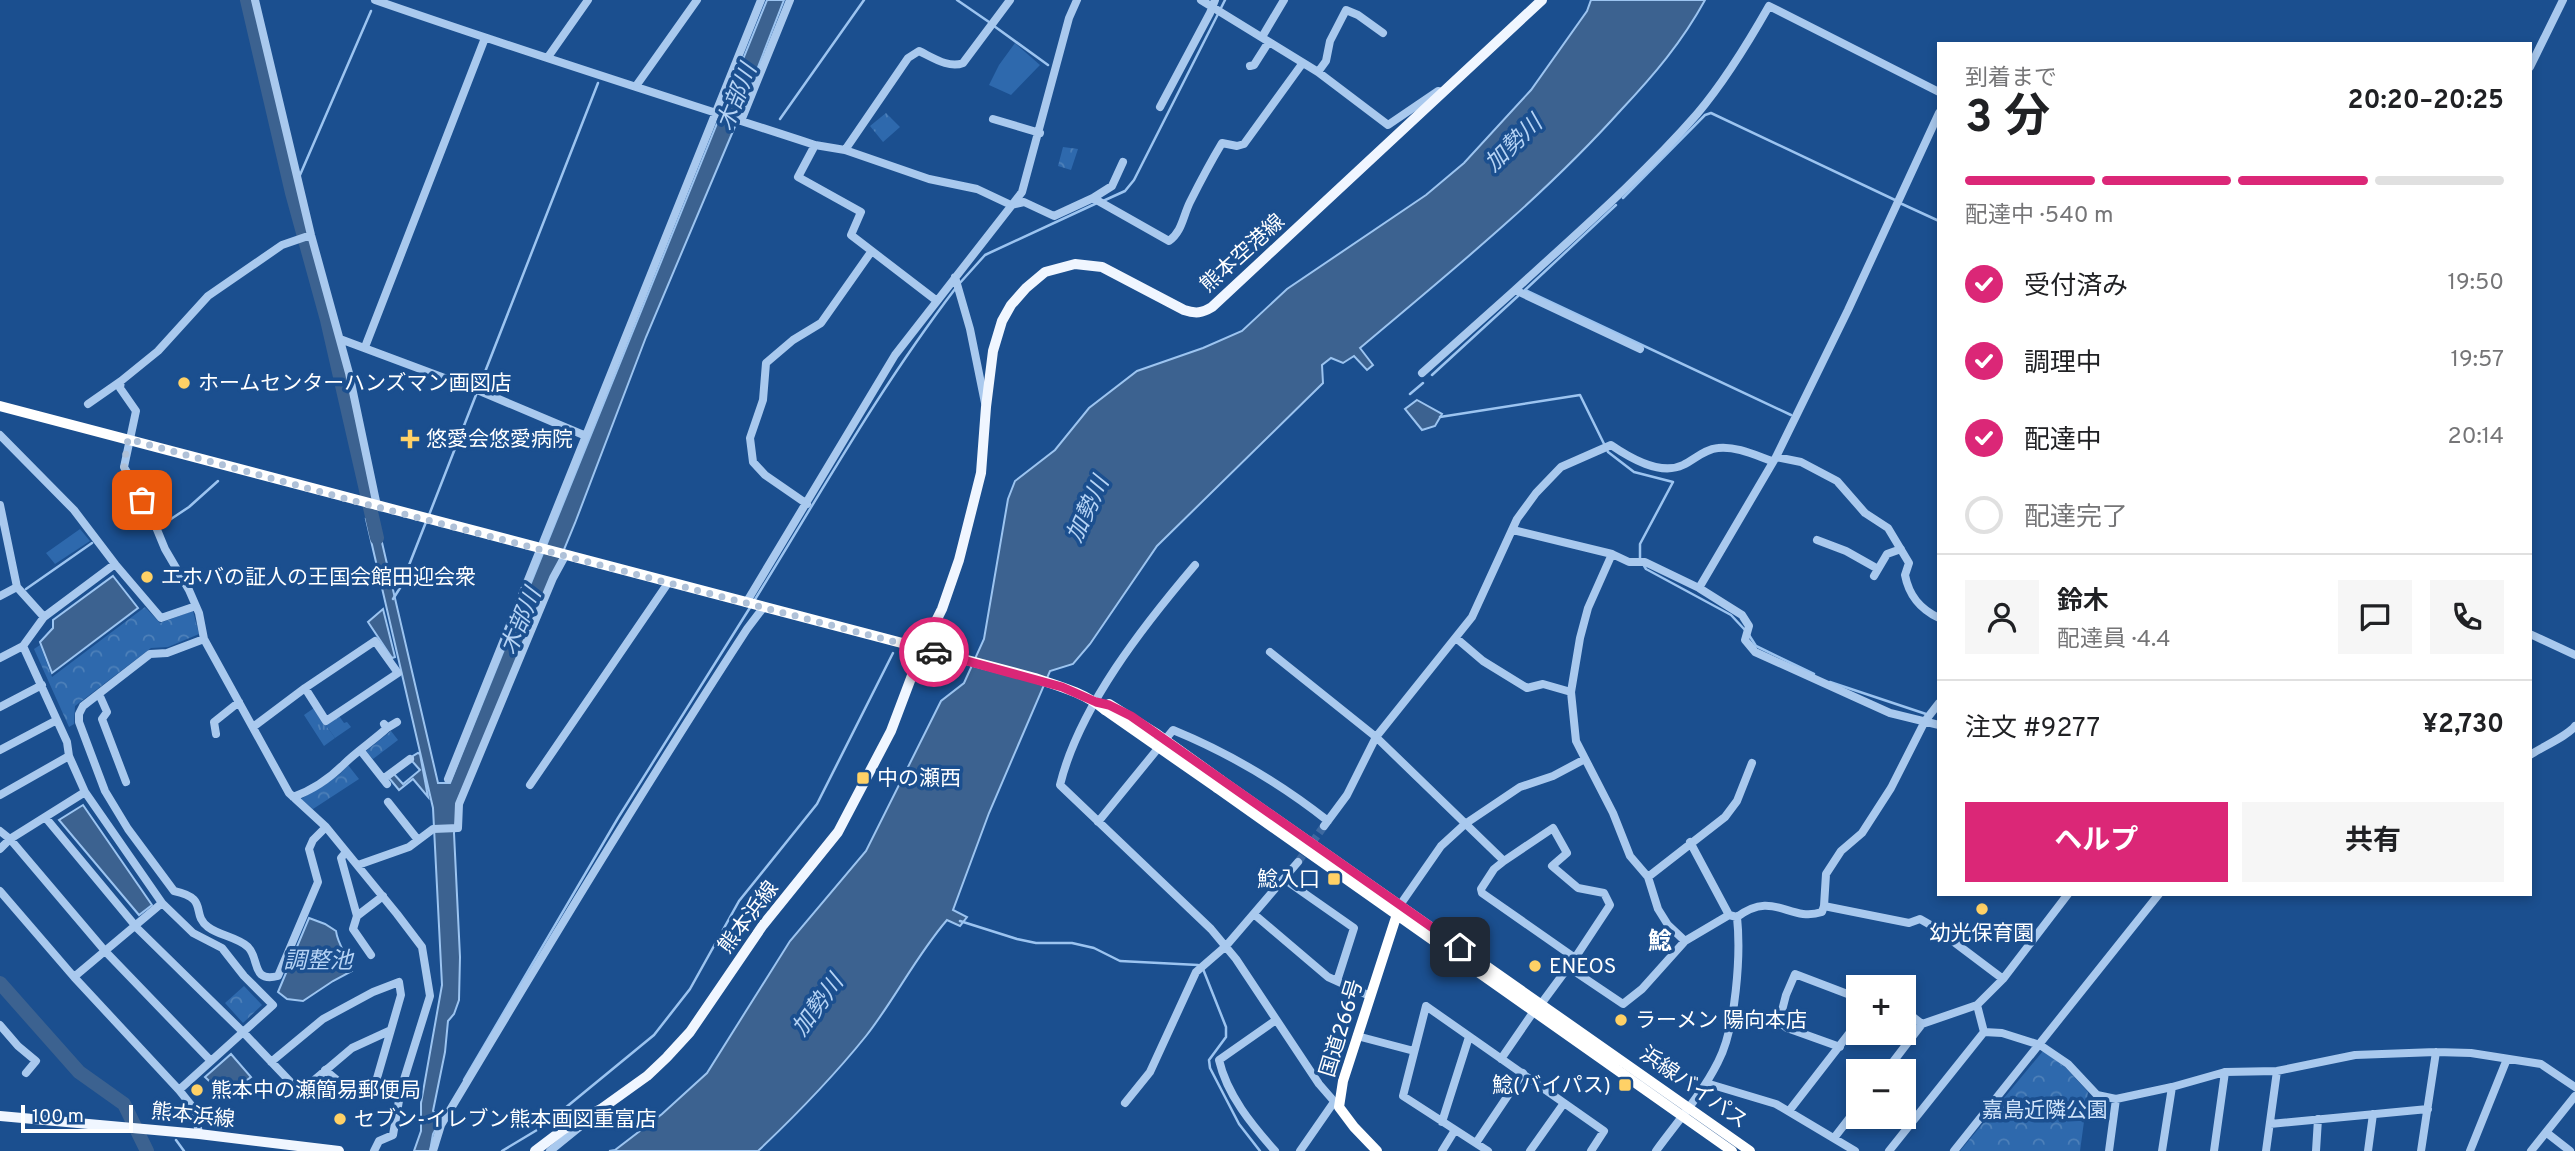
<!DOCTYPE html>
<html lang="ja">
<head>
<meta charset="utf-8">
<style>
	body { margin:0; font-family:Overpass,"Noto Sans JP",sans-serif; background:#f6f6f6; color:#202124; height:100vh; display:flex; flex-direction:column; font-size:26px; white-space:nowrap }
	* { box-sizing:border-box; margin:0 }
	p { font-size:23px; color:#757577 }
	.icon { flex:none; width:38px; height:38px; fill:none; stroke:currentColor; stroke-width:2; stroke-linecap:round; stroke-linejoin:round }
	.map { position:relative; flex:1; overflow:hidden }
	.drawer { position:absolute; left:1937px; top:42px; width:595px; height:854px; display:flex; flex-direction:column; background:#fff; border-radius:0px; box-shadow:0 4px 10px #0003 }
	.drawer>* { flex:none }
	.buttons { position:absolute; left:1846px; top:975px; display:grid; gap:14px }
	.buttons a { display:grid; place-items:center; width:70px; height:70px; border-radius:0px; background:#fff; box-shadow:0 4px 10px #0003; font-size:35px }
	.scale { position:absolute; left:21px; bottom:18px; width:112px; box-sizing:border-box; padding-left:7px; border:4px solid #fff; border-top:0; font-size:19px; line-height:24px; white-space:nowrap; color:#fff; -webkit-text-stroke:5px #1b4f8f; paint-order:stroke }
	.pin { position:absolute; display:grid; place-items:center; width:60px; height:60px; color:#fff; margin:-30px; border-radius:14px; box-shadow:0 4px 10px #0006 }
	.courier { position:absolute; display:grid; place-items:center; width:70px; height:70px; margin:-35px; border:5px solid #db2777; border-radius:50%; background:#fff; color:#222; box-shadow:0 2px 9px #0007 }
	.headline em { font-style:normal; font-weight:700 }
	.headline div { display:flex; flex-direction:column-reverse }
	.headline { display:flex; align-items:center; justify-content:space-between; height:119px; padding:0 28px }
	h1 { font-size:46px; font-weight:700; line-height:52px }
	.bar { display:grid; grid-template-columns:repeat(4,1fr); gap:10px 7px; align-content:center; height:84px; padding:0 28px }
	.bar i { height:9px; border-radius:5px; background:#e0e0e0 }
	.bar .on { background:#db2777 }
	.bar p { grid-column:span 4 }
	.line { display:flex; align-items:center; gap:18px; padding:0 28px; border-top:2px solid #e0e0e0 }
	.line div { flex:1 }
	.round { display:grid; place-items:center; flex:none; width:74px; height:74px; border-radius:0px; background:#f6f6f6 }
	ol { padding:0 28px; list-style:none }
	li { display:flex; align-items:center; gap:21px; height:77px }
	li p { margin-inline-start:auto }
	li .icon { padding:7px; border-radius:50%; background:#db2777; color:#fff; stroke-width:4 }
	li:last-child { color:#757577 }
	li i { width:38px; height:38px; border:4px solid #e0e0e0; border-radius:50% }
	.button { display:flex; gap:14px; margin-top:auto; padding:14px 28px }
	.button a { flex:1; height:80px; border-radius:0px; background:#db2777; color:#fff; font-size:28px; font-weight:700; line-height:80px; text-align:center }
	.button a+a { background:#f6f6f6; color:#202124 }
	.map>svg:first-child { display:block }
</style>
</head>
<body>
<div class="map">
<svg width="2575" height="1151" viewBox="0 0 2575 1151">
	<defs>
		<pattern id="grass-tufts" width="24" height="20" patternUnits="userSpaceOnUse" patternTransform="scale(1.75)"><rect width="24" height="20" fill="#2e69ad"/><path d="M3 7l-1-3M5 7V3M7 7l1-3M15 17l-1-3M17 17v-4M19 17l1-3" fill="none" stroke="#4d80b9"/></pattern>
		<pattern id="park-crowns" width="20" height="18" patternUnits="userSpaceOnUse" patternTransform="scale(1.75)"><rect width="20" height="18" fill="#2e69ad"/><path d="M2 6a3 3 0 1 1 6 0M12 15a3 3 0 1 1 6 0" fill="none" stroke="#4d80b9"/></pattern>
	</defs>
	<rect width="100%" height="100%" fill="#1b4f8f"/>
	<path fill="url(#grass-tufts)" d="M886 113 900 127 883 142 870 126Z
		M314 708 335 738 324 746 304 715Z"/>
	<path fill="url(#park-crowns)" d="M1063 147 1078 149 1071 170 1058 166Z
		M145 607 160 623 193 611 199 634 168 647 151 648 75 706 74 724 69 727 34 649 40 645 52 677Z
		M339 716 344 723 347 722 351 727 335 738 326 725Z
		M391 731 398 740 373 759 366 751Z
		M348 765 359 779 313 809 301 799 340 774Z
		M244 986 262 1005 243 1023 225 1003Z
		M2043 1051 2065 1067 2088 1092 2080 1151H1960Z"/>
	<path fill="#2e69ad" d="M1015 43 1040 65 1011 95 989 85 999 65Z
		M80 529 90 541 55 564 46 553Z"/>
	<path fill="#3c6290" stroke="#9cc4f0" stroke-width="2" d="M767 0H784L736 124 646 337 575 523 459 804 454 833 460 957 459 1000 454 1014 448 1021 445 1052 433 1111 441 1119 433 1134 430 1151H414L421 1131V1103L442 985 433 808 366 519 377 521 438 783H450Z
		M1591 0H1705C1682 42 1654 75 1621 110 1542 198 1450 272 1360 348L1373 365 1367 370 1354 356 1343 363 1331 358 1322 365 1323 383 1157 546 1090 644 1073 664 1050 671 989 813 953 910 967 917 960 926 947 920C916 956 895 999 866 1036 833 1077 796 1115 758 1151H609L615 1150 662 1114 707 1073 790 941 866 851 941 701 964 683 984 639 1008 499 1015 481 1055 450 1089 408 1137 371 1203 348 1242 331 1287 289 1426 195 1464 163 1531 90 1587 11Z
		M1417 400 1442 414 1435 426 1422 430 1405 409Z
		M113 576 138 608 52 673 40 642 53 628V620Z
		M383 609 395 657 392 658 368 622Z
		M418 753 420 754 428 797 413 779 399 790 389 778 394 774 403 784 420 770 412 761 413 756Z
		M83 805 152 905 139 915 59 820Z
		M309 918 325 924 336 931C338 947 349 956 352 971L333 981 303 1001 287 999 278 992Z
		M231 1054 251 1077 225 1096 205 1077Z"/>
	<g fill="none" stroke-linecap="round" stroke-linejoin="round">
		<path stroke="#9cc4f0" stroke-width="2.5" d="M957 0 989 22
			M1221 8 1225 0
			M994 26 1048 65
			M780 119 864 0
			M300 175 371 11
			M292 193 296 184
			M1623 198 1705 115 1711 113 1895 200
			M1103 201 1125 191 1134 180 1218 14
			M1902 204 1939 221
			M1616 205 1525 290 1791 415
			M959 284 985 255 1097 203
			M1432 375 1518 296
			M1410 394 1423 383
			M1440 417 1580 395 1608 452 1634 472 1673 482 1640 544V559
			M429 515 598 83
			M162 525 189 507 218 481
			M1643 564 1646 569 1731 615 1745 630
			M26 589 92 543
			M393 599 400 588 426 522
			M754 601C819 496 880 387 955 289
			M1749 635 1756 646 1814 674
			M1830 682 1926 714
			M960 921 1017 939 1036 943H1072L1094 948 1120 961 1198 965
			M1203 969 1226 1027V1037L1209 1060 1210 1068 1239 1124 1260 1151
			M464 1080 618 818 751 606
			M176 1140 184 1151
			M502 1151 542 1127 654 1035 690 989 739 901 817 804 893 653"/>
		<path stroke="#3c6290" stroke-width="14" d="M247 0 292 193 327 320 377 538
			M0 983 79 1072 124 1104 147 1151"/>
		<path stroke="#3d69a0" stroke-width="8" stroke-dasharray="8 4" stroke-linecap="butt" d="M1298 862 1324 826"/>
		<path stroke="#a9c9ee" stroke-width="8" d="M255 0 311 235 349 373 377 506
			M375 0C521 51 668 97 815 145L845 150 929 179 977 189 1011 205 1024 202 1054 216 1093 198 1169 241C1182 232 1183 216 1190 202 1200 182 1210 163 1222 143L1237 146 1244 144 1302 64
			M1201 0 1318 72 1388 125 1438 91 1443 92
			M1262 37 1284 0
			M548 57 588 0
			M1250 66 1254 65 1268 43
			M2530 67 2563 0
			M1318 72 1326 61 1330 41 1346 10 1358 15 1383 33
			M636 86 697 0
			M1160 107 1210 13 1215 0
			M993 119 1040 133
			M741 121 790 0
			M815 145 798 177 861 212 851 235 937 301
			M845 150 908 58 919 51C932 57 949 69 963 63L1010 0
			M1093 198 1112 186 1123 162
			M311 235 282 245 208 296 158 351 121 381 120 388 136 411 124 467 151 515 165 549 189 590 199 613 204 639 289 793 326 827 397 914 422 947 430 996 401 1089 393 1135 379 1141 374 1151
			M955 277 970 329 985 403
			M1515 290C1577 233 1642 177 1697 114 1725 81 1748 43 1769 6L1939 92
			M340 339 482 392 586 436
			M365 347 485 38
			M1422 373 1515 290 1640 349
			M88 404 121 381
			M0 435 74 510 115 564 161 618 196 606
			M1776 457 1801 462 1837 481 1865 513 1888 528 1909 563 1905 575C1909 596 1920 609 1939 618
			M807 504 765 475 753 462 750 438 763 400 766 363 793 340 821 323 871 252
			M0 505 17 587
			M1513 530 1612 554 1629 562H1645L1699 588 1742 615 1749 626 1745 640 1755 652 1890 713 1939 725
			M1817 540 1846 551 1878 569
			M1612 554 1588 608 1580 638 1571 692 1576 741 1613 813 1630 856 1648 877 1658 909 1668 925 1685 941
			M1195 565C1144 625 1079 707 1060 785L1211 929 1236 959 1319 1084 1339 1107
			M1874 576 1887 554 1901 549
			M1699 588 1776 457 1848 310 1939 113
			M0 596 17 587 44 617 115 564
			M746 603 895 355 1022 192 1069 18 1077 0
			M2530 634 2575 655
			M1456 638 1483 661 1527 688 1543 684 1571 692
			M204 639 167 653 150 654 83 706 79 714V722L105 791 128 829 174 891C210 899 190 913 208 927 220 936 237 937 248 947 260 959 251 983 278 976L318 882 309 849 313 840 326 827
			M23 646 67 742 69 756 85 792 162 903 193 933 222 948 244 976 273 1005 179 1090
			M1270 652 1376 737 1504 861 1553 828 1567 853 1552 866 1578 888 1604 893 1610 905 1575 958 1541 1004
			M0 658 23 646 44 617
			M99 694 107 712 102 719 126 782
			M0 707 42 685
			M253 727 305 688 375 641 398 673 326 721 305 688
			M387 728 397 722
			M216 734 214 722 239 702
			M0 750 57 720
			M361 751 387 784
			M2530 755C2542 747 2569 735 2575 726
			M383 779 410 759
			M448 779 761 0
			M530 785 668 583
			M0 795 69 756
			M293 797C313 790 329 779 344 764 356 752 374 740 387 728L384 724
			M388 802 418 840
			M45 817 138 929 243 1032 300 1092 352 1048 389 1031
			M1098 822 1173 730C1229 753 1281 784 1328 821
			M1324 826 1347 795 1376 737 1472 617 1517 519 1536 493 1561 467 1611 445C1630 458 1660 476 1683 465 1695 459 1705 449 1718 448 1736 446 1755 455 1772 461
			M0 831 10 839 105 951 211 1061
			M1690 842 1729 915
			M0 849 10 839 85 792
			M346 852 341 858 357 916 383 896
			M1504 861 1494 869 1481 889 1482 893 1575 958
			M358 865 409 847 433 829 458 828 459 804 553 578 565 556
			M1648 877 1725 817 1737 801 1752 763
			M1284 879 1354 928 1337 981
			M0 891 74 977 179 1090 195 1110 199 1134
			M1400 905 1441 846 1465 824 1520 787 1553 776 1585 759
			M1824 906 1909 923 1920 919 1934 927 2003 979
			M1255 915 1328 977 1370 996
			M357 916 353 929 371 955
			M1568 967 1623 1004 1642 989 1685 941 1729 915 1737 917C1774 889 1789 923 1822 912L1824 906 1826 874 1841 851 1862 833 1891 788 1925 721 1939 703
			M74 977 162 903
			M1977 1005 1984 1032
			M1904 1010 1922 1024
			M0 1025 18 1046 36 1061 26 1073
			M1984 1032 2002 1033 2040 1045 2068 1064 2097 1095 2116 1099 2172 1087 2225 1072 2277 1071 2355 1055 2436 1052 2471 1053 2541 1064 2575 1087
			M1357 1036 1414 1051
			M1840 1047 1787 1028 1779 1022 1786 995 1795 974 1858 998
			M1501 1059 1534 1011
			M271 1062 323 1019 373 992 399 982 401 995 375 1085 350 1091 325 1070
			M1886 1071 1922 1024 1977 1005 2003 979 2068 894
			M1706 1083 1776 1104 1855 1151
			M1125 1103 1150 1072 1196 972 1226 946 1298 862
			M1789 1111 1858 1022
			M1442 1122 1469 1037
			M2270 1124 2428 1109
			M2547 1133 2570 1151
			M1834 1138 1858 1107
			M1476 1143 1523 1073
			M433 1151 441 1125C541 958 641 792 747 629L763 608
			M550 1151 597 1113
			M1275 1151C1252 1125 1227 1095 1219 1060L1276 1020
			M1300 1151 1334 1102
			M1442 1151 1455 1130
			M1488 1151 1403 1096 1426 1006 1604 1131 1591 1151
			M1530 1151 1564 1103
			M1656 1151C1677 1122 1702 1094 1718 1062 1736 1028 1741 954 1737 917
			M1889 1151 1984 1032
			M1954 1151 2159 894
			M2109 1151 2116 1099
			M2162 1151 2172 1087
			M2214 1151 2225 1072
			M2266 1151 2277 1071
			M2316 1151 2318 1119
			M2368 1151 2373 1114
			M2421 1151 2436 1052
			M2470 1151 2507 1059
			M2531 1151 2575 1096"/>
		<path stroke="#f0f6ff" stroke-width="10" d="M0 1116 199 1134 339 1151
			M535 1151 564 1129 601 1109 647 1076 667 1057 690 1032 763 925 838 832 891 731 922 649 942 609 959 560 981 473 986 407 993 351 1002 321 1011 305 1026 288 1045 272 1075 264 1102 267 1184 310C1196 314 1202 313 1212 307L1542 0"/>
		<path stroke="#fff" stroke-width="10" d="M0 406 1035 678C1059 686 1085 693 1105 710
			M1221 780 1750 1151
			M1217 788 1732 1151
			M1377 1151 1354 1127 1339 1107 1343 1081 1399 908"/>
		<path stroke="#fff" stroke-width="10" d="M1109 704 1157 734 1221 780
			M1105 710 1217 788"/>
	</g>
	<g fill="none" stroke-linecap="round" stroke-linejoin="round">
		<path stroke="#afc1d8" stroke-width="7" stroke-dasharray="0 12.6" d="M142 500 124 467 128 439 358 502 934 652"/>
		<path stroke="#db2777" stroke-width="9" d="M934 652 1062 687 1096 702 1109 705 1131 716 1460 947"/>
	</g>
	<g fill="#ffd166" stroke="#1b4f8f" stroke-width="2.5">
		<circle cx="184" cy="383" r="7"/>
		<path d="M406.5 428.5h7v7h7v7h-7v7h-7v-7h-7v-7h7z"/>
		<circle cx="147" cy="577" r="7"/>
		<rect x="856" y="771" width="14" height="14" rx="3.5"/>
		<rect x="1327" y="872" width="14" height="14" rx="3.5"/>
		<circle cx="1982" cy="909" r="7"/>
		<circle cx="1535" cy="966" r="7"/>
		<circle cx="1621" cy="1020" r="7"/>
		<rect x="1618" y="1078" width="14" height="14" rx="3.5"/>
		<circle cx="197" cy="1090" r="7"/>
		<circle cx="340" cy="1119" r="7"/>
	</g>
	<g text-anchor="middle" stroke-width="7" stroke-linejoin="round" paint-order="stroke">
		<g font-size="21" fill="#fff" stroke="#1b4f8f">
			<text transform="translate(1242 253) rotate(-42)" y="7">熊本空港線</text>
			<text transform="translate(748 917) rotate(-53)" y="7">熊本浜線</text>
			<text transform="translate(1341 1028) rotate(-73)" y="7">国道266号</text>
			<text transform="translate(1694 1087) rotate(35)" y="7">浜線バイパス</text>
			<text transform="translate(193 1115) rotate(6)" y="7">熊本浜線</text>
		</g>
		<g font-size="21" fill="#fff" stroke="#1b4f8f" text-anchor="start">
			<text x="198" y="390">ホームセンターハンズマン画図店</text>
			<text x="426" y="446">悠愛会悠愛病院</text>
			<text x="161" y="584">エホバの証人の王国会館田迎会衆</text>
			<text x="877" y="785">中の瀬西</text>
			<text x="1320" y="886" text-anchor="end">鯰入口</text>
			<text x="1982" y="940" text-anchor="middle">幼光保育園</text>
			<text x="1549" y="973">ENEOS</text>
			<text x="1635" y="1027">ラーメン 陽向本店</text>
			<text x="1611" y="1092" text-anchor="end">鯰(バイパス)</text>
			<text x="211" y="1097">熊本中の瀬簡易郵便局</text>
			<text x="354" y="1126">セブン-イレブン熊本画図重富店</text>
		</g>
		<g font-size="21" fill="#cfe3fa" stroke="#1b4f8f">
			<text x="2045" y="1117">嘉島近隣公園</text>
		</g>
		<g font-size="23" font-style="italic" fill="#b5d3f5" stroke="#1b4f8f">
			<text transform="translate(736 97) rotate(-68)" y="8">木部川</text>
			<text transform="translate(1513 143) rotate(-44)" y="8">加勢川</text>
			<text transform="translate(1087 509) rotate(-65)" y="8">加勢川</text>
			<text transform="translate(520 621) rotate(-67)" y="8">木部川</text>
			<text x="318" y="968">調整池</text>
			<text transform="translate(817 1005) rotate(-54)" y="8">加勢川</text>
		</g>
		<g font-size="24" font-weight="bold" fill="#fff" stroke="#1b4f8f">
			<text x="1660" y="949">鯰</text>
		</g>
	</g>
</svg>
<div class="buttons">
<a>+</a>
<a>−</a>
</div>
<div class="scale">100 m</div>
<div class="pin" style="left:142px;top:500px;background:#ea580c"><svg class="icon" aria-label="bag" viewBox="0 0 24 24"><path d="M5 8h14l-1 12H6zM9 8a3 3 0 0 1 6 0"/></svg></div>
<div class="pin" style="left:1460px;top:947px;background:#1f2937"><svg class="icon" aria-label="home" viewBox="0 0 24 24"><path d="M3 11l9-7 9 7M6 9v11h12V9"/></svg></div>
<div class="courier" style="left:934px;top:652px"><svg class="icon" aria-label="car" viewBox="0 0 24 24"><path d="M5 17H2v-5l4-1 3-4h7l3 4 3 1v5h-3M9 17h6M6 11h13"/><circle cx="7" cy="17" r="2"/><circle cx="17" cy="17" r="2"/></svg></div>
<section class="drawer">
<div class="headline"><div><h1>3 分</h1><p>到着まで</p></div><em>20:20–20:25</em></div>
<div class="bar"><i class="on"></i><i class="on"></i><i class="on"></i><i></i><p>配達中 · 540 m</p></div>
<ol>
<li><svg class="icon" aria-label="check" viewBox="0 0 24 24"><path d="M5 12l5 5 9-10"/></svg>受付済み<p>19:50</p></li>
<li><svg class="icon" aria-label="check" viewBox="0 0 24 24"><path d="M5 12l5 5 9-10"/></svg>調理中<p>19:57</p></li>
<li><svg class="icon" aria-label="check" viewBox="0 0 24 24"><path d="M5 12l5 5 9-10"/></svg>配達中<p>20:14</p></li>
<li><i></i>配達完了</li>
</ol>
<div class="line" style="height:126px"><a class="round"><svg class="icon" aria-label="person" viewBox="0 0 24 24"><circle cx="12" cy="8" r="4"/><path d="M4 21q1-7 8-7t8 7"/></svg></a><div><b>鈴木</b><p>配達員 · 4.4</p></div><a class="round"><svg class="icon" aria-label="chat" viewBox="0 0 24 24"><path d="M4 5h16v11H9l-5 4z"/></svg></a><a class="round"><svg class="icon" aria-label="phone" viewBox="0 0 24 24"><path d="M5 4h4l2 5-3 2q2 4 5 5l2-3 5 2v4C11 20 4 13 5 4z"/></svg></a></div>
<div class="line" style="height:91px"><div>注文 #9277</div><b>¥2,730</b></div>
<div class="button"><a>ヘルプ</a><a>共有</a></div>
</section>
</div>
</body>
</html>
